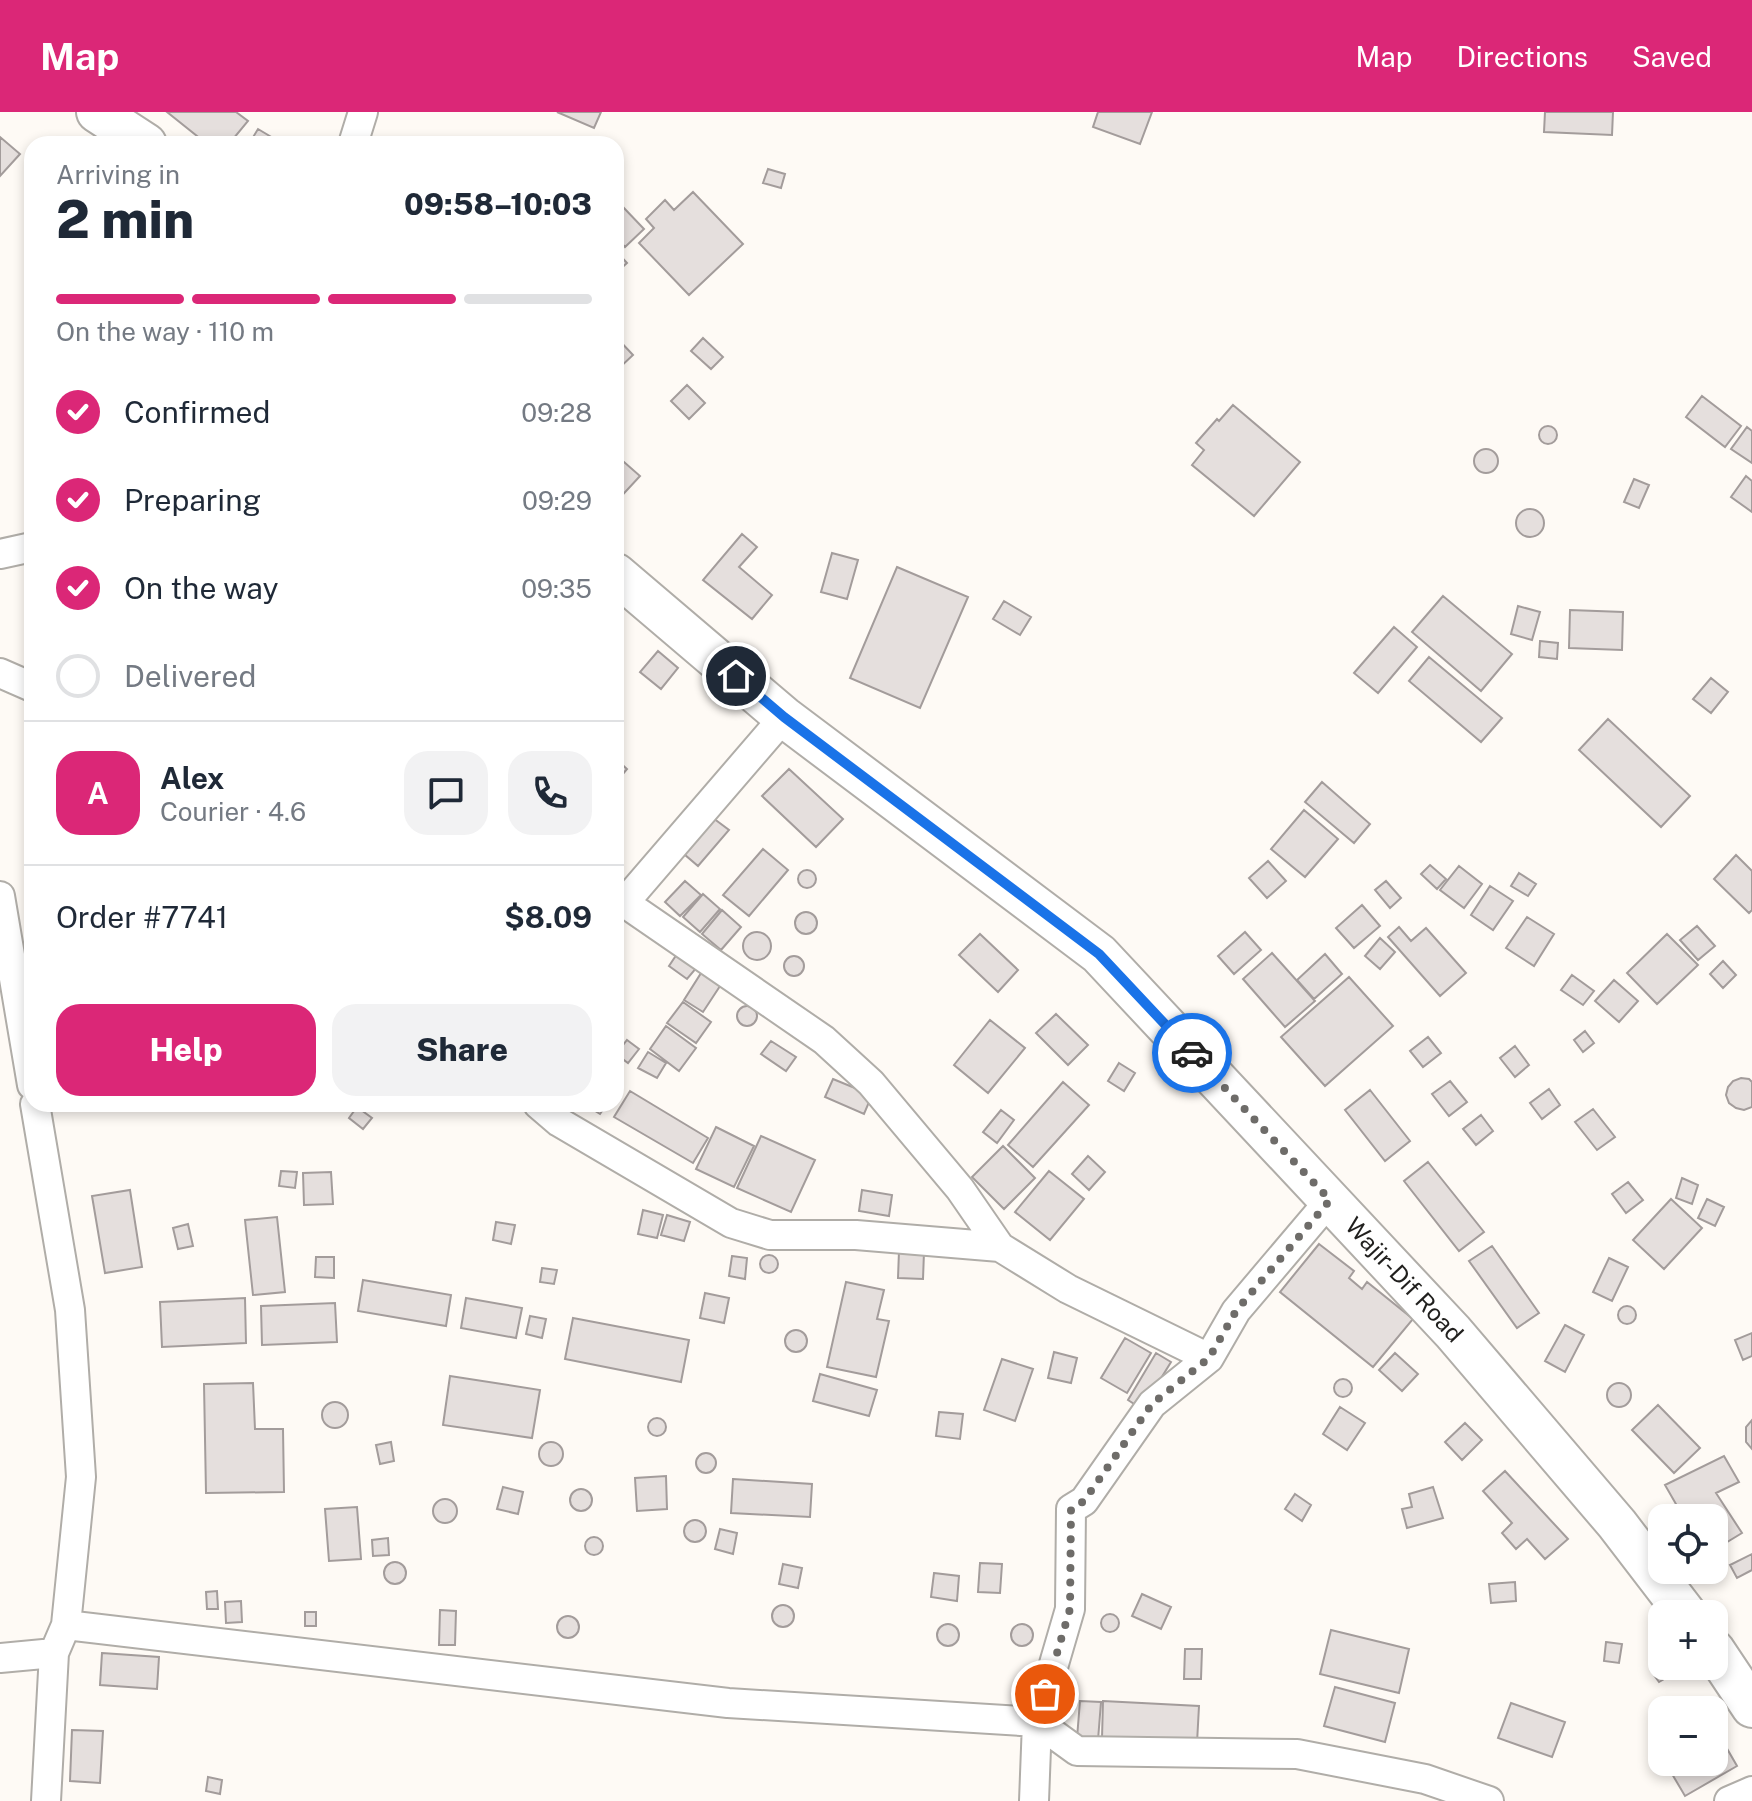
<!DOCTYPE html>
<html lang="en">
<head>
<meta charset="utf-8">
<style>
	body { margin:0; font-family:"Public Sans",sans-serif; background:#f2f2f3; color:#1f2937; height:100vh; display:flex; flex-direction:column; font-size:30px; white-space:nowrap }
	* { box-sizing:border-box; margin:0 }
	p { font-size:26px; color:#747a83 }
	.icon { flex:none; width:44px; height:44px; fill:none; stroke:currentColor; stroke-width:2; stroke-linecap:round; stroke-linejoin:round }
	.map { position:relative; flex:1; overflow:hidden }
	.details { position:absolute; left:24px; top:24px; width:600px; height:976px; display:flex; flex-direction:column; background:#fff; border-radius:24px; box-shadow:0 4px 12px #0003 }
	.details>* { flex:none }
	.controls { position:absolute; left:1648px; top:1392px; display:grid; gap:16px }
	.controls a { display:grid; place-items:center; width:80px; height:80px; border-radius:16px; background:#fff; box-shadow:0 4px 12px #0003; font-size:40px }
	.pin { position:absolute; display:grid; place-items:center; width:68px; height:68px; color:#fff; margin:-34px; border:4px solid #fff; border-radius:50%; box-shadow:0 2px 8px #0007 }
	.courier { position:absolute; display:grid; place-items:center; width:80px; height:80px; margin:-40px; border:6px solid #1a73e8; border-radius:50%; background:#fff; color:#222; box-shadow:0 2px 10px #0007 }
	.summary em { font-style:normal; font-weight:800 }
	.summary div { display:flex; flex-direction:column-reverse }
	.summary { display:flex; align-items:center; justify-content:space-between; height:136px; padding:0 32px }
	h1 { font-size:52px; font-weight:800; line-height:60px }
	.bar { display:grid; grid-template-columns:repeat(4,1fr); gap:12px 8px; align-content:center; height:96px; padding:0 32px }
	.bar i { height:10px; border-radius:6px; background:#e0e1e3 }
	.bar .active { background:#db2777 }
	.bar p { grid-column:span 4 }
	.line { display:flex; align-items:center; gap:20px; padding:0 32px; border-top:2px solid #e0e1e3 }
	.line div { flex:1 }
	.round { display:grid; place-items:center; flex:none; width:84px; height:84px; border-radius:24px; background:#f2f2f3 }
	ol { padding:0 32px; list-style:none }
	li { display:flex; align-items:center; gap:24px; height:88px }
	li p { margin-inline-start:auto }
	li .icon { padding:8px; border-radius:50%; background:#db2777; color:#fff; stroke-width:4 }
	li:last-child { color:#747a83 }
	li i { width:44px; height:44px; border:4px solid #e0e1e3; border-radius:50% }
	.cta { display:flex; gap:16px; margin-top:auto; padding:16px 32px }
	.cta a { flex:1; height:92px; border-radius:24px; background:#db2777; color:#fff; font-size:32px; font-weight:800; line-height:92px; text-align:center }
	.cta a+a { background:#f2f2f3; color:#1f2937 }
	header { display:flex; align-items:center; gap:48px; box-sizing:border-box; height:112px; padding:0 40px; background:#db2777; color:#fff }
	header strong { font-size:38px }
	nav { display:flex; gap:44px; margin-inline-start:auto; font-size:28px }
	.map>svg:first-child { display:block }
</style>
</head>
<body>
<header>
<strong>Map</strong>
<nav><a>Map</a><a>Directions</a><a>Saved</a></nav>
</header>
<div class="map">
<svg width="1752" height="1689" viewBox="0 0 1752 1689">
	<rect width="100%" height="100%" fill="#fefaf5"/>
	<path fill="#e5dfdd" stroke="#a39c9b" stroke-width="2" d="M167 0H236L248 9 229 32H207Z
		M557 0H601L594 16Z
		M1098 0H1152L1140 32 1093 15Z
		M1545 0H1613L1612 23 1544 20Z
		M258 17 283 32H249Z
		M0 25 20 42 0 64Z
		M768 57 785 62 781 76 763 71Z
		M693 80 743 132 689 183 639 131 654 116 646 107 665 88 674 98Z
		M623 95 644 117 625 135 616 125V102Z
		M616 139 627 151 616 161Z
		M616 225 633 243 616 259Z
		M703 226 723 245 711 257 691 239Z
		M687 273 705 291 689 307 671 289Z
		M1702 284 1741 314 1725 335 1686 305Z
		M1233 293 1300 350 1254 404 1192 353 1204 338 1196 331 1217 307 1219 309Z
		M1539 323a9 9 0 1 1 18 0a9 9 0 1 1-18 0Z
		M1747 315 1752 319V351L1731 337Z
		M1474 349a12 12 0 1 1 24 0a12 12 0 1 1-24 0Z
		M616 343 640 364 616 390Z
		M1746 364 1752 369V400L1731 385Z
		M1634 367 1649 373 1639 396 1624 390Z
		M1516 411a14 14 0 1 1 28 0a14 14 0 1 1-28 0Z
		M742 422 757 435 739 455 772 483 752 507 703 468Z
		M832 441 858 448 847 487 821 480Z
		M897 455 968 485 920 596 850 566Z
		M1443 484 1512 542 1481 579 1412 520Z
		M1004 489 1031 505 1020 523 993 507Z
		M1518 494 1540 500 1532 528 1511 522Z
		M1570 498 1623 500 1622 538 1569 536Z
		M1394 515 1417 535 1378 581 1354 561Z
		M1540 529 1558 531 1557 547 1539 545Z
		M658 539 678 556 661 577 640 560Z
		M1429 545 1502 606 1481 630 1409 569Z
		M1711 566 1728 580 1711 601 1693 587Z
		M1608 607 1690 684 1661 715 1579 638Z
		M616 647 627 657 617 669 616 668Z
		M789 657 843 707 816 735 762 684Z
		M1322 670 1370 712 1354 731 1305 690Z
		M1304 698 1338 727 1305 765 1271 737Z
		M713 706 729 718 698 754 684 742Z
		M763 737 788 758 749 804 723 783Z
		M1736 743 1752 759V798L1749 801 1714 767Z
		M1268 749 1286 769 1267 786 1249 766Z
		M1430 753 1446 767 1437 777 1421 762Z
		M1459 754 1482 772 1464 796 1440 778Z
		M798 767a9 9 0 1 1 18 0a9 9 0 1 1-18 0Z
		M1519 761 1536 772 1528 784 1511 774Z
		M685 769 701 783 680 804 665 790Z
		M1386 769 1401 786 1390 796 1375 778Z
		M1490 774 1513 789 1493 818 1471 803Z
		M703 782 720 797 700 820 683 805Z
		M1362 793 1380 814 1354 836 1336 816Z
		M722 798 741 815 721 838 702 822Z
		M795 811a11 11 0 1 1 22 0a11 11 0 1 1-22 0Z
		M1527 805 1554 822 1534 854 1506 836Z
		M1697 814 1715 834 1698 848 1680 828Z
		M1399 815 1411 829 1426 816 1466 861 1440 884 1388 825Z
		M1245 820 1261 838 1234 862 1218 844Z
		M743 834a14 14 0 1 1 28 0a14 14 0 1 1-28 0Z
		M980 822 1018 858 998 880 959 843Z
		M1667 822 1698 853 1657 892 1627 861Z
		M1380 826 1395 840 1380 857 1365 844Z
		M679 839 698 854 687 867 669 854Z
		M1272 841 1315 889 1285 915 1243 867Z
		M1325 842 1342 862 1314 887 1297 868Z
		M784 854a10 10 0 1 1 20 0a10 10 0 1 1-20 0Z
		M1723 849 1736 863 1723 876 1710 862Z
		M703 858 722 871 703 900 684 888Z
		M1572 863 1594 879 1583 893 1561 878Z
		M1349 865 1393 914 1325 974 1281 925Z
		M1614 868 1638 889 1619 910 1595 889Z
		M683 890 711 910 696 931 667 911Z
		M737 904a10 10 0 1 1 20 0a10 10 0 1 1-20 0Z
		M1056 902 1088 933 1068 953 1036 921Z
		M990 908 1025 936 988 981 954 953Z
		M666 914 696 936 679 959 650 937Z
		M1585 919 1594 931 1583 940 1574 928Z
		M1428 925 1441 941 1423 955 1410 939Z
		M627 928 639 937 628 951 616 942Z
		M771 929 796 945 786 959 761 942Z
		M1515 934 1529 953 1515 965 1500 946Z
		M648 940 666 951 657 966 638 956Z
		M1119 951 1135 961 1124 979 1108 969Z
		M1741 966 1749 967 1752 970V995L1744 998 1736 996 1729 991 1726 983 1728 975 1733 969Z
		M833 967 872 983 864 1002 825 985Z
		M1450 969 1467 990 1449 1004 1432 982Z
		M1063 970 1089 993 1033 1055 1008 1033Z
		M1549 977 1560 993 1542 1007 1530 991Z
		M1370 978 1410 1029 1385 1049 1345 998Z
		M630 979 708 1026 693 1051 614 1005Z
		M584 992H607L600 1002Z
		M357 995 372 1006 363 1017 349 1006Z
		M1593 997 1615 1025 1597 1038 1575 1010Z
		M1001 998 1014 1008 997 1031 983 1020Z
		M1481 1003 1493 1019 1476 1033 1463 1017Z
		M716 1015 754 1034 734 1075 696 1057Z
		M761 1024 815 1048 791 1100 737 1076Z
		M1003 1034 1035 1066 1004 1097 972 1065Z
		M1088 1044 1105 1060 1089 1078 1072 1062Z
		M1428 1050 1484 1120 1459 1139 1404 1069Z
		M281 1059 297 1060 295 1076 279 1074Z
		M1049 1059 1084 1087 1050 1128 1015 1100Z
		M331 1060 333 1092 304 1093 303 1061Z
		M1682 1066 1698 1073 1692 1092 1676 1086Z
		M1628 1070 1643 1088 1626 1101 1612 1082Z
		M130 1078 142 1155 105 1161 92 1084Z
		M862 1078 892 1083 889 1104 859 1099Z
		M1671 1087 1702 1116 1664 1157 1633 1128Z
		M1707 1087 1724 1095 1715 1114 1698 1106Z
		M643 1098 663 1103 657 1126 638 1122Z
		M667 1103 690 1110 684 1129 661 1123Z
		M277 1105 285 1180 253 1183 245 1108Z
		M496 1110 515 1113 511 1132 493 1128Z
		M188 1112 193 1134 178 1137 173 1116Z
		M1319 1132 1354 1159 1349 1166 1362 1177 1367 1170 1413 1207 1373 1255 1280 1180Z
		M1492 1134 1539 1201 1517 1216 1469 1149Z
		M899 1139 924 1140 923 1167 898 1166Z
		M760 1152a9 9 0 1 1 18 0a9 9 0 1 1-18 0Z
		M732 1144 747 1146 745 1167 729 1164Z
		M316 1145H334V1166L315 1165Z
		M1609 1146 1628 1155 1612 1189 1593 1180Z
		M542 1156 557 1158 554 1172 540 1170Z
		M363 1168 451 1183 446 1214 358 1199Z
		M846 1170 884 1178 877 1207 889 1209 876 1265 827 1255Z
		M705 1181 729 1186 724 1211 700 1206Z
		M245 1186 246 1231 162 1235 160 1190Z
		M466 1186 522 1196 516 1226 461 1216Z
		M335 1191 337 1230 262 1233 261 1194Z
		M1618 1203a9 9 0 1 1 18 0a9 9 0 1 1-18 0Z
		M530 1204 546 1207 542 1226 526 1222Z
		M573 1206 689 1228 681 1270 565 1247Z
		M1565 1213 1584 1223 1565 1260 1545 1249Z
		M785 1229a11 11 0 1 1 22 0a11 11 0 1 1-22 0Z
		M1752 1221V1244L1743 1248 1735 1228Z
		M1125 1226 1151 1241 1127 1281 1101 1266Z
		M1054 1240 1077 1246 1071 1271 1048 1266Z
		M1156 1241 1171 1250 1142 1297 1128 1288Z
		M1395 1241 1418 1262 1402 1279 1379 1258Z
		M1002 1247 1033 1257 1015 1309 984 1298Z
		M820 1262 877 1278 869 1304 813 1289Z
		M450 1264 540 1278 532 1326 443 1313Z
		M1334 1276a9 9 0 1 1 18 0a9 9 0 1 1-18 0Z
		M1607 1283a12 12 0 1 1 24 0a12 12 0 1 1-24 0Z
		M253 1271 255 1317H283L284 1380 206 1381 204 1272Z
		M322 1303a13 13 0 1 1 26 0a13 13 0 1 1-26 0Z
		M1658 1293 1700 1336 1674 1361 1632 1318Z
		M1340 1295 1365 1311 1347 1338 1323 1322Z
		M939 1300 963 1302 960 1327 936 1324Z
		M648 1315a9 9 0 1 1 18 0a9 9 0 1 1-18 0Z
		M1752 1308V1337L1746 1330V1315Z
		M1465 1311 1482 1328 1462 1348 1445 1330Z
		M391 1330 394 1349 380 1352 376 1333Z
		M539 1342a12 12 0 1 1 24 0a12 12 0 1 1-24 0Z
		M696 1351a10 10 0 1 1 20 0a10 10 0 1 1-20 0Z
		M1724 1344 1739 1370 1716 1381 1742 1421 1714 1438V1406H1684L1665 1373Z
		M1505 1359 1568 1427 1545 1447 1527 1427 1516 1437 1502 1421 1512 1411 1483 1379Z
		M666 1364 667 1397 637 1399 635 1366Z
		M733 1367 812 1372 810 1405 731 1401Z
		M503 1375 523 1380 518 1402 497 1397Z
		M1433 1375 1443 1406 1407 1416 1402 1397 1412 1395 1409 1382Z
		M570 1388a11 11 0 1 1 22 0a11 11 0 1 1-22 0Z
		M1295 1382 1311 1393 1302 1409 1285 1397Z
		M433 1399a12 12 0 1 1 24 0a12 12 0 1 1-24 0Z
		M357 1395 361 1447 329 1449 325 1397Z
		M684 1419a11 11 0 1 1 22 0a11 11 0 1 1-22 0Z
		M720 1417 737 1421 733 1442 715 1437Z
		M585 1434a9 9 0 1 1 18 0a9 9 0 1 1-18 0Z
		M388 1426 389 1443 373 1444 372 1428Z
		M1752 1442V1458L1737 1466 1730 1453Z
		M384 1461a11 11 0 1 1 22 0a11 11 0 1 1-22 0Z
		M980 1451 1002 1452 1000 1481 978 1480Z
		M783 1452 802 1456 798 1476 779 1472Z
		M934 1461 959 1464 957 1489 931 1485Z
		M1515 1470 1516 1489 1491 1491 1489 1472Z
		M217 1479 218 1497H207L206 1480Z
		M1142 1482 1171 1495 1161 1517 1132 1504Z
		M241 1489 242 1510 226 1511 225 1490Z
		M772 1504a11 11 0 1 1 22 0a11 11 0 1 1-22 0Z
		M440 1498 456 1499 455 1533H439Z
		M305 1500H316V1514H305Z
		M1101 1511a9 9 0 1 1 18 0a9 9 0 1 1-18 0Z
		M557 1515a11 11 0 1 1 22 0a11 11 0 1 1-22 0Z
		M937 1523a11 11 0 1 1 22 0a11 11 0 1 1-22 0Z
		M1011 1523a11 11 0 1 1 22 0a11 11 0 1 1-22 0Z
		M1331 1518 1409 1537 1399 1581 1320 1562Z
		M1606 1530 1622 1532 1619 1551 1604 1549Z
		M1185 1537H1202L1201 1567H1184Z
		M102 1541 159 1545 157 1577 100 1573Z
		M1662 1552 1671 1563 1659 1570 1651 1559Z
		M1335 1575 1395 1591 1385 1630 1324 1614Z
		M1080 1589 1101 1590 1098 1628 1077 1626Z
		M1103 1589 1199 1594 1197 1631 1102 1626Z
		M1511 1591 1565 1610 1552 1645 1498 1626Z
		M1714 1614 1737 1654 1685 1684 1665 1650H1714Z
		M72 1618 103 1619 100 1671 70 1669Z
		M208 1665 222 1668 220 1682 206 1679Z"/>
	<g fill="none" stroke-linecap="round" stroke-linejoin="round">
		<defs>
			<path id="minor" d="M353 32 363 0
				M0 442 32 435
				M0 561 32 575
				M0 784 32 973
				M616 785 824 928 871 971 960 1077 1000 1135
				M624 791 784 605
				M35 992 70 1198 81 1365 66 1513 54 1541 46 1689
				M538 992 559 1010 731 1111 770 1123H856L1000 1135 1068 1177 1209 1246
				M66 1513 728 1591 1037 1610 1077 1639 1297 1642 1425 1667 1489 1689
				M0 1546 54 1541
				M1034 1689 1037 1610 1070 1497 1071 1397 1084 1389 1152 1292 1209 1246 1236 1199 1330 1088
				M1729 1689 1752 1679"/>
			<path id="secondary" d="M97 0 146 32
				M616 462 784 605 1099 842 1453 1220 1617 1412 1686 1502
				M1714 1538 1752 1595"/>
		</defs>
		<use href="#minor" stroke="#b0ada8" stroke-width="32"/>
		<use href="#secondary" stroke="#b0ada8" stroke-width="44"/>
		<use href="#minor" stroke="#fff" stroke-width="28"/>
		<use href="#secondary" stroke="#fff" stroke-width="40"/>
	</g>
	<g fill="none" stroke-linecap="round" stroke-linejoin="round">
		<path stroke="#6e6c69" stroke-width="8" stroke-dasharray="0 14.4" d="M1045 1582 1070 1497 1071 1397 1084 1389 1152 1292 1209 1246 1236 1199 1330 1088 1192 941"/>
		<path stroke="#1a73e8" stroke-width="10" d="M736 564 784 605 1099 842 1192 941"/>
	</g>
	<g text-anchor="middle" stroke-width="8" stroke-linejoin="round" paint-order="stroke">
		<g font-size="24" fill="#201f1d" stroke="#fff">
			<text transform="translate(1404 1168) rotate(47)" y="8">Wajir-Dif Road</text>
		</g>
	</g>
</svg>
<div class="controls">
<a><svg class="icon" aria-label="locate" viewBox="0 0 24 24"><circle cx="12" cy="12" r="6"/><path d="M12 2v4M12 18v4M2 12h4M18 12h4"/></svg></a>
<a>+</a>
<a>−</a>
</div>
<div class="pin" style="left:1045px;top:1582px;background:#ea580c"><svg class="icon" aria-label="bag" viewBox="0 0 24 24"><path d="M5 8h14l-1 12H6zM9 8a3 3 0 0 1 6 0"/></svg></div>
<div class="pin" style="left:736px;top:564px;background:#1f2937"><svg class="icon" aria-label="home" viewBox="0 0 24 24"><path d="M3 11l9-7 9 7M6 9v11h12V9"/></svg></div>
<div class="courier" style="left:1192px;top:941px"><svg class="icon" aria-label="car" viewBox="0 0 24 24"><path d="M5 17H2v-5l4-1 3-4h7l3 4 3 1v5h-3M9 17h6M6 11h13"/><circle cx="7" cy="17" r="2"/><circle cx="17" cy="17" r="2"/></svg></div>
<section class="details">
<div class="summary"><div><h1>2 min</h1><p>Arriving in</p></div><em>09:58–10:03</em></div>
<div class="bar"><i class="active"></i><i class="active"></i><i class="active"></i><i></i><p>On the way · 110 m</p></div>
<ol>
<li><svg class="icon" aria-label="check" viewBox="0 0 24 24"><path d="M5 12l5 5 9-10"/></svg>Confirmed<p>09:28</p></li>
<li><svg class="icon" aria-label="check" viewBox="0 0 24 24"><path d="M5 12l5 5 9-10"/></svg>Preparing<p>09:29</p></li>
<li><svg class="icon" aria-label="check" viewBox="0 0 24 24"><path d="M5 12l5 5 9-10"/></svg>On the way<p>09:35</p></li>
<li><i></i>Delivered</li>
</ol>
<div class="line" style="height:144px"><b class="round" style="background:#db2777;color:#fff">A</b><div><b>Alex</b><p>Courier · 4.6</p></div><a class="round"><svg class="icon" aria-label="chat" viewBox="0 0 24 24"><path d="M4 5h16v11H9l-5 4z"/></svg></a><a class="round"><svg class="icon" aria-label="phone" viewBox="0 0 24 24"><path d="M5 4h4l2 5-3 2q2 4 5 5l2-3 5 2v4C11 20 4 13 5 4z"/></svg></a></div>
<div class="line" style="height:104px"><div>Order #7741</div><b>$8.09</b></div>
<div class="cta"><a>Help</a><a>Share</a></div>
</section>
</div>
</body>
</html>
